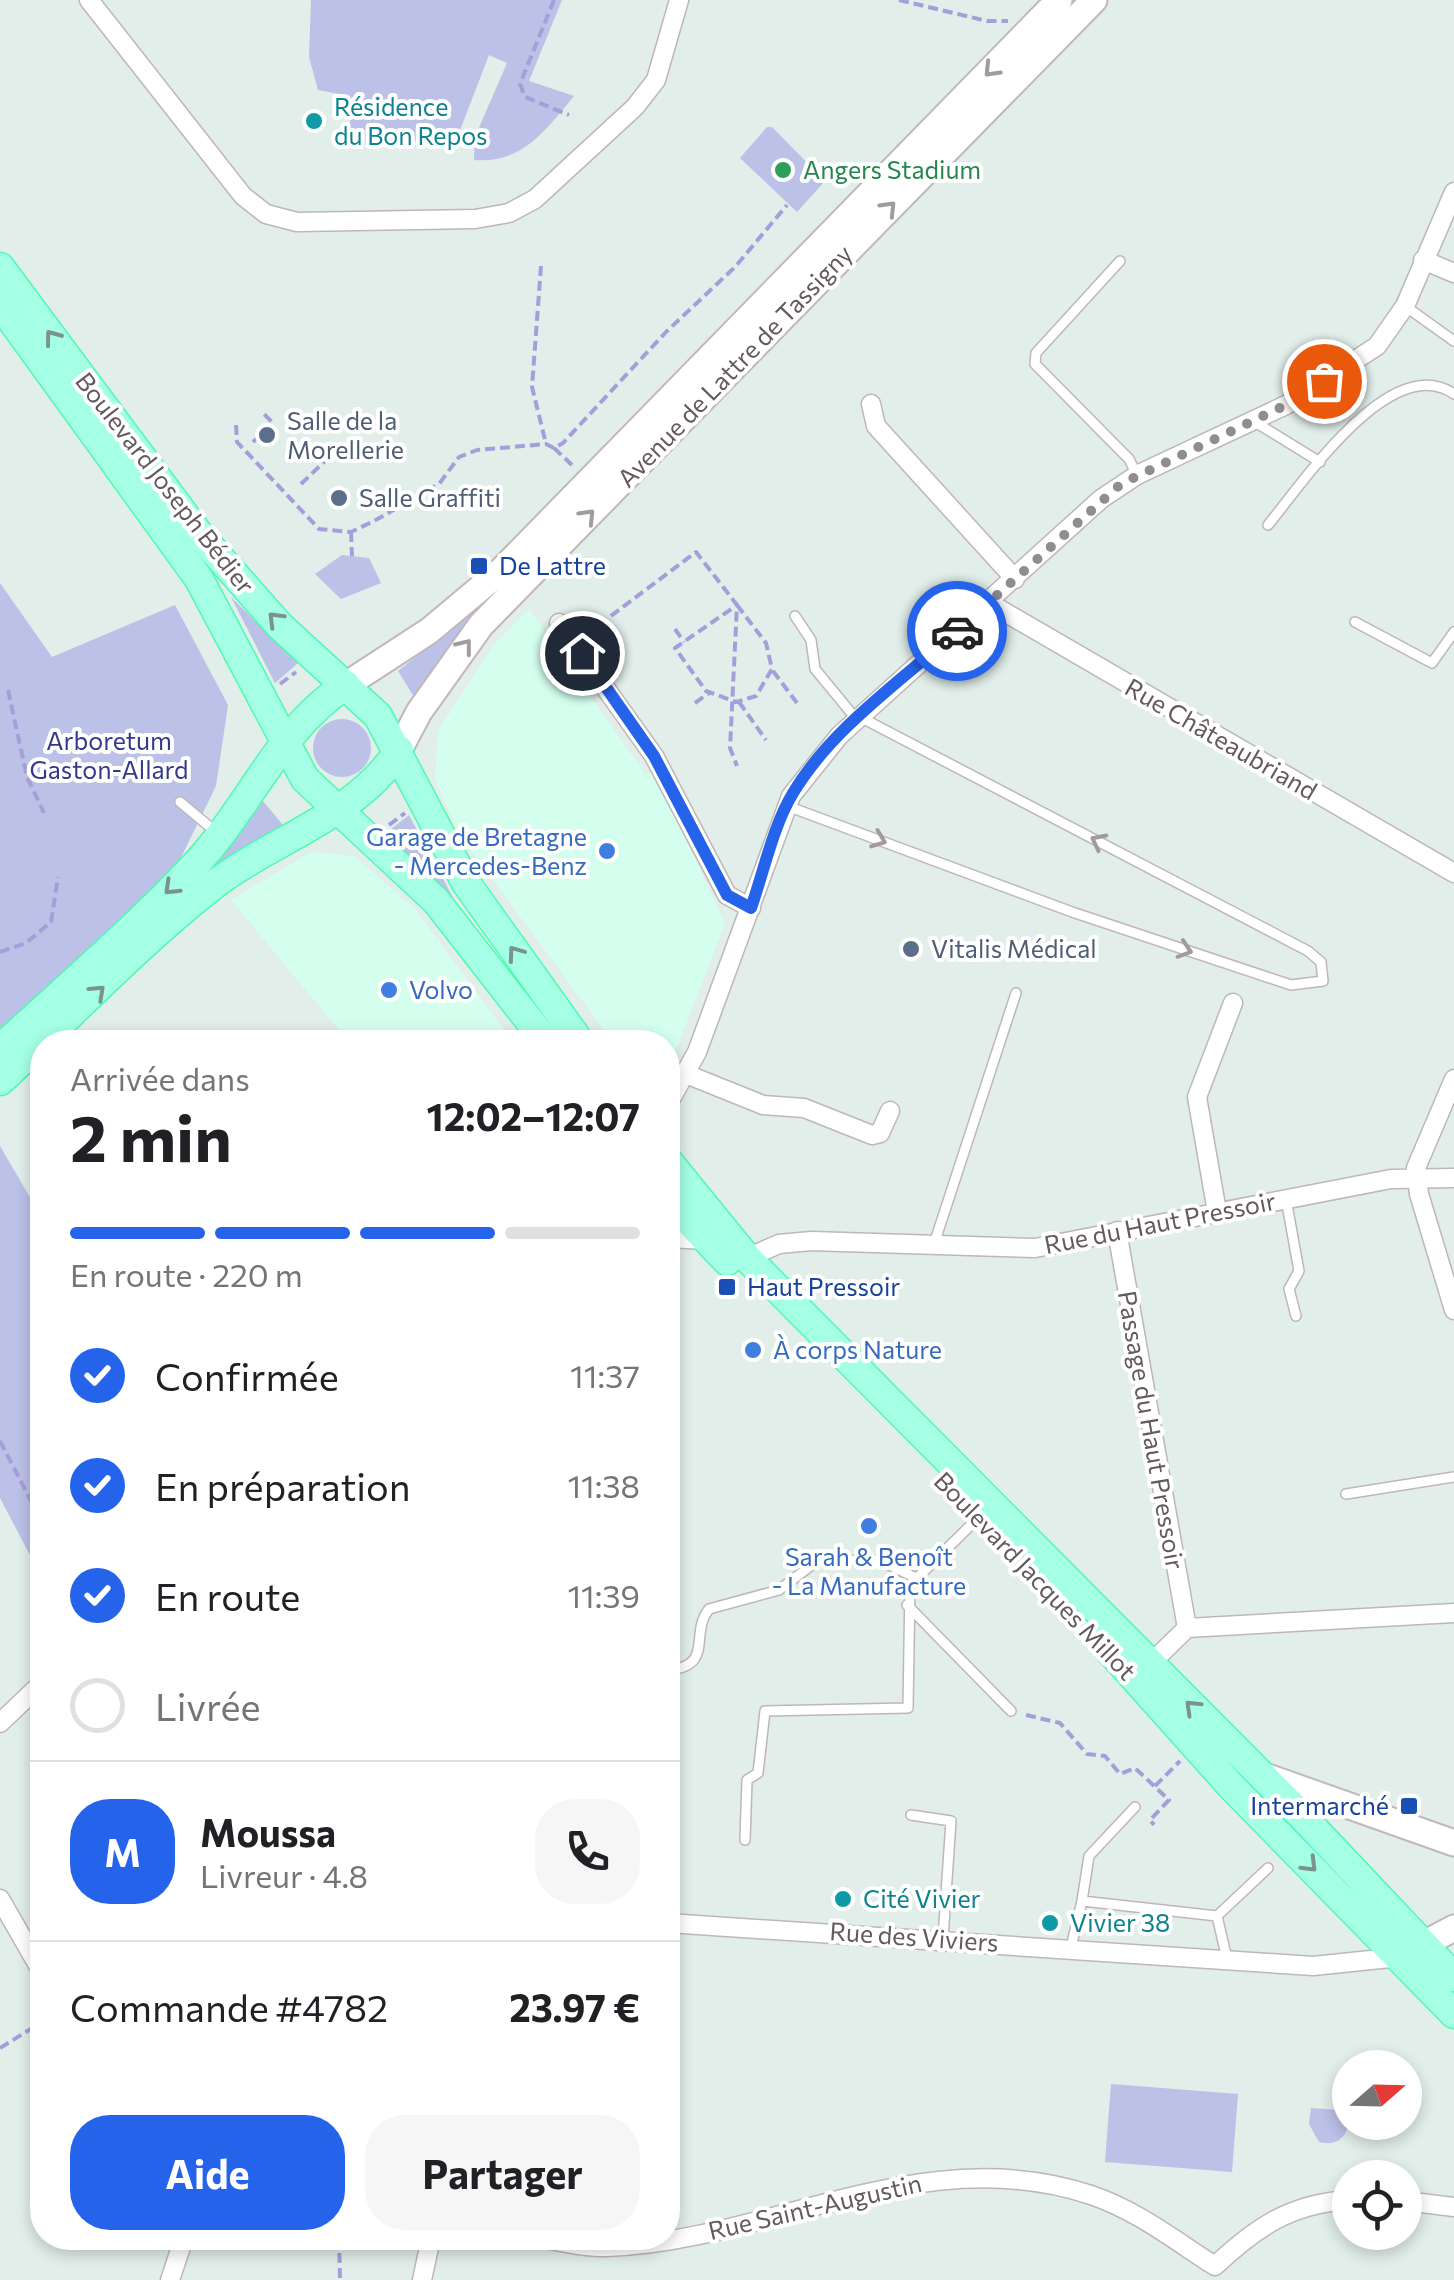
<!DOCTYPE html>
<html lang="fr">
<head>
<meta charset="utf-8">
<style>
	body { margin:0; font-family:Commissioner,sans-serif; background:#f6f6f6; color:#202124; height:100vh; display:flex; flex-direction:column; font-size:38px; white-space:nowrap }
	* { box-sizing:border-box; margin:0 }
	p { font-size:32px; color:#757577 }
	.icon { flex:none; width:55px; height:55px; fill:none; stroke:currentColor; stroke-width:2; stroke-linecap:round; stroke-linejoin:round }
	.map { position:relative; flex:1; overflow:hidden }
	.side { position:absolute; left:30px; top:1030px; width:650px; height:1220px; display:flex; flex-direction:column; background:#fff; border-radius:40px; box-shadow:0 5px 15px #0003 }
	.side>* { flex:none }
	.needle { width:65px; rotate:70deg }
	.buttons { position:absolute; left:1332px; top:2050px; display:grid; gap:20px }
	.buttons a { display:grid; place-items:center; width:90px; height:90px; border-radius:50%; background:#fff; box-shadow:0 5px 15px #0003; font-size:50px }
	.pin { position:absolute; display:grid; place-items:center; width:85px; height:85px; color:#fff; margin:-42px; border:5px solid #fff; border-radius:50%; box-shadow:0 2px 10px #0007 }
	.courier { position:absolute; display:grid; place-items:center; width:100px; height:100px; margin:-50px; border:8px solid #2563eb; border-radius:50%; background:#fff; color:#222; box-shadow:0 2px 12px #0007 }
	.head em { font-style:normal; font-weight:700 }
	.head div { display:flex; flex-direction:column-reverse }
	.head { display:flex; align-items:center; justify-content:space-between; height:170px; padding:0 40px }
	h1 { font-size:65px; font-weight:700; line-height:75px }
	.bar { display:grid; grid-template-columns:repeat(4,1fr); gap:15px 10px; align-content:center; height:120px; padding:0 40px }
	.bar i { height:12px; border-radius:8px; background:#e0e0e0 }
	.bar .on { background:#2563eb }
	.bar p { grid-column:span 4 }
	.line { display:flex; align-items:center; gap:25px; padding:0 40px; border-top:2px solid #e0e0e0 }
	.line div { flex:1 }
	.round { display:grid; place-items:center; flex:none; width:105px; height:105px; border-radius:40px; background:#f6f6f6 }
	ol { padding:0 40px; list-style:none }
	li { display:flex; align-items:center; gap:30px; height:110px }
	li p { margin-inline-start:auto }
	li .icon { padding:10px; border-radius:50%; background:#2563eb; color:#fff; stroke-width:4 }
	li:last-child { color:#757577 }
	li i { width:55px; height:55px; border:5px solid #e0e0e0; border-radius:50% }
	.primary-button { display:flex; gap:20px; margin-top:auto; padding:20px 40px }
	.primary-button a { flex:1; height:115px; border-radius:40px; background:#2563eb; color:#fff; font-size:40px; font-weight:700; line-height:115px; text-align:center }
	.primary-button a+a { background:#f6f6f6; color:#202124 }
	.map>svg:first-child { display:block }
</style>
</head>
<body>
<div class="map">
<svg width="1454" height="2280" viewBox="0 0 1454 2280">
	<rect width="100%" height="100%" fill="#e1eee9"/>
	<path fill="#d4ffef" d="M529 609 645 774 654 772 725 923 668 1071V1042H613L458 833 435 779 438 731 493 646Z
		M311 852 354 856 415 909 513 1042H349L231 900Z"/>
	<path fill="#bbc1e7" d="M311 0H562L529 81 574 96C545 131 522 164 474 160L475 137 507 63 489 55 457 138 350 146V96L318 90 309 57Z
		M767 127H772L825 181 797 212 740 158Z
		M342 555 369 558 381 583 341 599 315 574Z
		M519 566 416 697H414L398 671 470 614Z
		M0 583 52 657 175 605 228 705 216 786 171 878 0 1036Z
		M231 597 298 663 275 683Z
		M313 748a29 29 0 1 1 58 0a29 29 0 1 1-58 0Z
		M262 800 283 825 169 904Z
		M409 815 457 905 386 833Z
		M0 1146 42 1218V1578L0 1498Z
		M1111 2084 1238 2094 1232 2172 1105 2162Z
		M1311 2108 1350 2111C1350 2130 1343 2148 1319 2142L1309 2124Z"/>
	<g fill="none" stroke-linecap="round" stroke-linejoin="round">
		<defs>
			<path id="lane" d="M1120 261 1036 353 1035 364 1129 459 1137 475
				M1405 306 1454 341
				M1255 422 1320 462
				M1268 525C1302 484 1391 350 1454 394
				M795 616 811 640 815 669 857 720
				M1355 622 1432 663 1454 632
				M180 802 216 832
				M787 806 1072 912 1291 985 1323 981 1321 962 1308 951 860 717
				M1286 1199 1299 1271 1289 1289 1296 1316
				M933 1247 1016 993
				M1346 1494 1454 1477
				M907 1605 1011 1711
				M668 1670C715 1666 689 1634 709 1609L779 1590 817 1561 879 1560 914 1577
				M911 1815 951 1821 943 1938
				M745 1840 747 1780 758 1773 765 1711 908 1708 910 1585 979 1517
				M1082 1901 1089 1856 1135 1807
				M1217 1916 1268 1868
				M1071 1947 1082 1901 1217 1916 1227 1959"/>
			<path id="street" d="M89 0 243 196 266 214 297 222 475 219 509 213 535 199 635 107 656 80 679 0
				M1423 260 1454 273
				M871 404 876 426 1015 579
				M989 603 1454 873
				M559 623 654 756 727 895 751 908
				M686 1074 763 1105 804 1108 872 1135 880 1133 890 1111
				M1454 1079 1416 1168 1419 1194 1454 1310
				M668 1104 697 1052 791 796 839 736 1101 499 1137 475 1286 405 1377 346 1405 306 1454 192
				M1217 1212 1197 1097 1233 1003
				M1117 1231 1187 1628 1149 1665
				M668 1238 707 1240
				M747 1258 779 1244 811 1241 1035 1248 1391 1179 1454 1178
				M1187 1628 1454 1613
				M0 1723 42 1683
				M0 1899 42 1972
				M668 1923 1313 1966 1400 1957
				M1405 2201 1454 2207
				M539 2238C560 2241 584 2248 606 2247 771 2241 923 2139 1091 2195 1138 2211 1174 2240 1215 2266
				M1215 2266C1256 2227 1292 2203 1350 2200
				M170 2280 184 2238
				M422 2280 431 2238"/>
			<path id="secondary" d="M346 685 429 631 503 569 1059 0
				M399 750 419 712 481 625 1094 0
				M1262 1775 1454 1843
				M1405 1954 1454 1928"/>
			<path id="primary" d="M0 267 198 533 279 625 378 716 466 883 580 1042
				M0 304 199 579 305 779 436 901 546 1042
				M0 1049C65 989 134 930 195 865 250 807 278 729 346 685
				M0 1081C71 1016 139 943 215 884 275 838 357 816 399 750
				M668 1161 747 1258 1301 1815 1454 1977
				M668 1199 727 1261
				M1111 1652 1231 1786 1454 2014"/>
		</defs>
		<use href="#lane" stroke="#bfb6ba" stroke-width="12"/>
		<use href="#street" stroke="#bfb6ba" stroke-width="21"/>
		<use href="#secondary" stroke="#c1b7bc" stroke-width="29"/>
		<use href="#primary" stroke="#4efab2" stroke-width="31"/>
		<path stroke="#a59eda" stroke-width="4" stroke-dasharray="10 5" stroke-linecap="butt" d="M554 0 520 84 525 97 569 115
			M899 0 987 21H1008
			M541 266 532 387 546 444
			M236 425 237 442 319 529 351 532 374 521 439 484 459 457 477 450 546 444 554 448 563 443 666 332 735 267 787 205
			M253 442 273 423 264 414
			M554 448 572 465
			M301 484 327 459
			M351 532 352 556
			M737 605 766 643 772 669 756 696 736 702 706 691 675 648Z
			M675 629 684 642
			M587 634 696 552 737 605 730 748 737 766
			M773 671 797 703
			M280 684 296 672
			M8 690 27 777 44 813
			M739 702 766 740
			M695 703 709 693
			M389 825 405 813
			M0 952 26 943 51 922 58 877
			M0 1441 42 1522
			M1026 1715 1060 1723 1087 1754 1105 1756 1120 1774 1135 1768 1169 1800 1150 1820 1154 1825
			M1155 1786 1180 1761
			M0 2048 42 2022
			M339 2238 340 2280"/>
		<use href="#lane" stroke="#fff" stroke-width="9"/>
		<use href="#street" stroke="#fff" stroke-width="18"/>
		<use href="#secondary" stroke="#fff" stroke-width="25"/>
		<use href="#primary" stroke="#a4ffe4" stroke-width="28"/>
	</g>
	<defs><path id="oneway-chevron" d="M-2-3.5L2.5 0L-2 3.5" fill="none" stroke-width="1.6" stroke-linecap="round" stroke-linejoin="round" transform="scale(2.5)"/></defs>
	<g stroke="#a19b9f">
		<use href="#oneway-chevron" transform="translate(991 70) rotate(134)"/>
		<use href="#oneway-chevron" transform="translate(889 208) rotate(-46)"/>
		<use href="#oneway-chevron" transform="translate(588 516) rotate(-46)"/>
		<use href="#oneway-chevron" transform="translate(465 646) rotate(-52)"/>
		<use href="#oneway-chevron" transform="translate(879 840) rotate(21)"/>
		<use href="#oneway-chevron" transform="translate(1098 841) rotate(-153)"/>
		<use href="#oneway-chevron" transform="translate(1185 950) rotate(18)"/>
	</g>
	<g stroke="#7a938e">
		<use href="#oneway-chevron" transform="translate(52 337) rotate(-127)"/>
		<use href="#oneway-chevron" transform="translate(275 619) rotate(-135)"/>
		<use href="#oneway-chevron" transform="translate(171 888) rotate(136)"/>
		<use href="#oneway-chevron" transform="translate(515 953) rotate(-126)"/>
		<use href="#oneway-chevron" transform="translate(98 992) rotate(-43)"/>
		<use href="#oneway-chevron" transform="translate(1192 1707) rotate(-136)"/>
		<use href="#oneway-chevron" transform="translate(1310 1865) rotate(45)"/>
	</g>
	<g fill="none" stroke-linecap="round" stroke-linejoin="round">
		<path stroke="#8f8d8f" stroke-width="10" stroke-dasharray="0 18" d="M957 631 1121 484 1286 405 1324 381"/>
		<path stroke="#2563eb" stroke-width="12" d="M582 653 654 756 727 895 751 908C764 871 773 826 793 793 832 728 901 681 957 631"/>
	</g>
	<g fill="#0f9aa8" stroke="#fff" stroke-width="4">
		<circle cx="314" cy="121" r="10"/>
		<circle cx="843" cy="1899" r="10"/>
		<circle cx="1050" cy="1923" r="10"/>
	</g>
	<circle fill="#2e9e5b" stroke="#fff" stroke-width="4" cx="783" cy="170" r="10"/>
	<g fill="#5c6f8a" stroke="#fff" stroke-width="4">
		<circle cx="267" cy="435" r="10"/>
		<circle cx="339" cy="498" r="10"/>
		<circle cx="911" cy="949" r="10"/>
	</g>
	<g fill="#1a4fb4" stroke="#fff" stroke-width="4">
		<rect x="469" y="556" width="20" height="20" rx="5"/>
		<rect x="717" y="1277" width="20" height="20" rx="5"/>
		<rect x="1399" y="1796" width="20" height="20" rx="5"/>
	</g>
	<g fill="#3f7fe0" stroke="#fff" stroke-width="4">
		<circle cx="607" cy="851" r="10"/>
		<circle cx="389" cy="990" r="10"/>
		<circle cx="753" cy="1350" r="10"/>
		<circle cx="869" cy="1526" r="10"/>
	</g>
	<g text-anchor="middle" stroke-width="8" stroke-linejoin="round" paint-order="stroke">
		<g font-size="25" fill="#0d838f" stroke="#fff" text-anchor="start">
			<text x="334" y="116">Résidence<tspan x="334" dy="29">du Bon Repos</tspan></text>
			<text x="863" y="1908">Cité Vivier</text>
			<text x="1070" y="1932">Vivier 38</text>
		</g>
		<g font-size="25" fill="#27864d" stroke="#fff" text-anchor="start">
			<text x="803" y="179">Angers Stadium</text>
		</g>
		<g font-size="25" fill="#63595f" stroke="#fff">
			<text transform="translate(735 366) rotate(-46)" y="9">Avenue de Lattre de Tassigny</text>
			<text transform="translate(165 483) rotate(52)" y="9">Boulevard Joseph Bédier</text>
			<text transform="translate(1221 739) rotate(30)" y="9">Rue Châteaubriand</text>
			<text transform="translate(1160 1223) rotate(-11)" y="9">Rue du Haut Pressoir</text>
			<text transform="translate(1151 1430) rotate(80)" y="9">Passage du Haut Pressoir</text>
			<text transform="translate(1035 1576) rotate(46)" y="9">Boulevard Jacques Millot</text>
			<text transform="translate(914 1937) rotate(4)" y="9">Rue des Viviers</text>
			<text transform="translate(815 2207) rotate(-13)" y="9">Rue Saint-Augustin</text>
		</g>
		<g font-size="25" fill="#4e5e75" stroke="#fff" text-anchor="start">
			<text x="287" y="430">Salle de la<tspan x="287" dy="29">Morellerie</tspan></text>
			<text x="359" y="507">Salle Graffiti</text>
			<text x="931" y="958">Vitalis Médical</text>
		</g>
		<g font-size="25" fill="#164399" stroke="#fff" text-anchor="start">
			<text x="499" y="575">De Lattre</text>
			<text x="747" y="1296">Haut Pressoir</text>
			<text x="1389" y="1815" text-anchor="end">Intermarché</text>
		</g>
		<g font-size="25" fill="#31398b" stroke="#fff">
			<text x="109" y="750">Arboretum<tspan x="109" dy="29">Gaston-Allard</tspan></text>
		</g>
		<g font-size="25" fill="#366cbe" stroke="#fff" text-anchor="start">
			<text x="587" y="846" text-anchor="end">Garage de Bretagne<tspan x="587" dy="29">- Mercedes-Benz</tspan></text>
			<text x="409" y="999">Volvo</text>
			<text x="773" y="1359">À corps Nature</text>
			<text x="869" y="1566" text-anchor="middle">Sarah &amp; Benoît<tspan x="869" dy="29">- La Manufacture</tspan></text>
		</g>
	</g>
</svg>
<div class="buttons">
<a><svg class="needle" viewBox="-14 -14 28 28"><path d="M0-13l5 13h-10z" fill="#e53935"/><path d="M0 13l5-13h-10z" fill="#757577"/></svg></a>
<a><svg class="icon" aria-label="locate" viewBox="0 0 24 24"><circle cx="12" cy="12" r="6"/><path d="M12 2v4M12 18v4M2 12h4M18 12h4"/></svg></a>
</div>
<div class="pin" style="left:1324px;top:381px;background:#ea580c"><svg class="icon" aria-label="bag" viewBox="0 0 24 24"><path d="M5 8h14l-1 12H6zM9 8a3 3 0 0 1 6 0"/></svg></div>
<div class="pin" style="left:582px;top:653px;background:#1f2937"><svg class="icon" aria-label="home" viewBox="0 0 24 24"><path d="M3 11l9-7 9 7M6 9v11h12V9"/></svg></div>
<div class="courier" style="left:957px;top:631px"><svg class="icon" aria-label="car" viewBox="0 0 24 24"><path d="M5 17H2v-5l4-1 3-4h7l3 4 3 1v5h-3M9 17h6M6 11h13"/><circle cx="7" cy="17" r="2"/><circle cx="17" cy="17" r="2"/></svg></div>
<section class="side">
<div class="head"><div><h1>2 min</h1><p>Arrivée dans</p></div><em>12:02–12:07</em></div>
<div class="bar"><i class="on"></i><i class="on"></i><i class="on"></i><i></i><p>En route · 220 m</p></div>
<ol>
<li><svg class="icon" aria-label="check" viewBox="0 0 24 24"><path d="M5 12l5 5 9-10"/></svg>Confirmée<p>11:37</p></li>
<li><svg class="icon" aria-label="check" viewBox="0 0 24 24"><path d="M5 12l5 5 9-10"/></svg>En préparation<p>11:38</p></li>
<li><svg class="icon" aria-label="check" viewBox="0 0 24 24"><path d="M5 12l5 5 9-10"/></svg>En route<p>11:39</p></li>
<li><i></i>Livrée</li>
</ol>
<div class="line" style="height:180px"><b class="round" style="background:#2563eb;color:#fff">M</b><div><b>Moussa</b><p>Livreur · 4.8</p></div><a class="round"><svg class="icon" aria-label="phone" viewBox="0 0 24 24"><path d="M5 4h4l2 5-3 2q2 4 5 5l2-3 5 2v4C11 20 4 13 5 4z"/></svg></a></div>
<div class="line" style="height:130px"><div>Commande #4782</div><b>23.97 €</b></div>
<div class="primary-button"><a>Aide</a><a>Partager</a></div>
</section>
</div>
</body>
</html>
